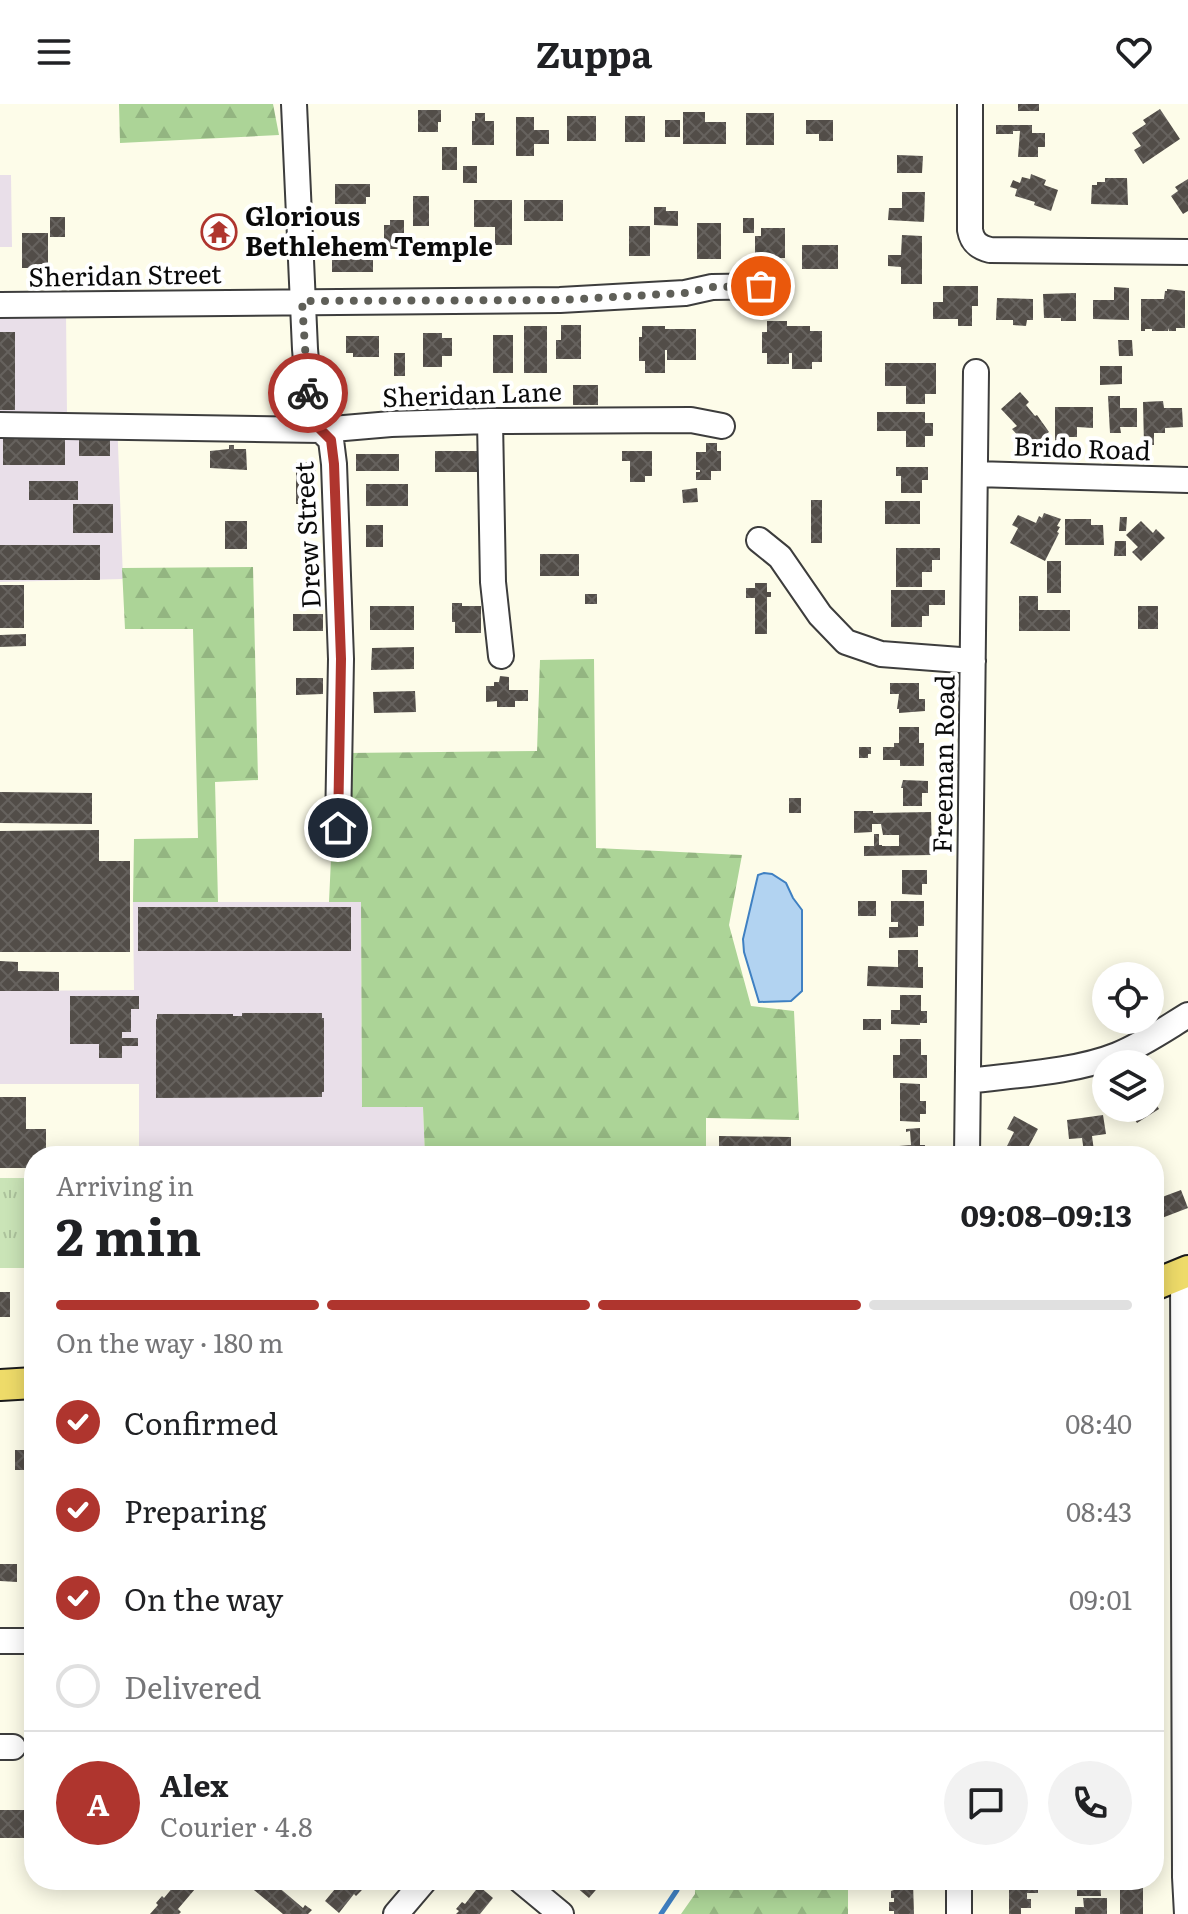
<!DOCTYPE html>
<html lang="en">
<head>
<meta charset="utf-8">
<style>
	body { margin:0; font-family:Literata,serif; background:#f2f2f2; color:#202124; height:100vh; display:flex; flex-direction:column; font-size:30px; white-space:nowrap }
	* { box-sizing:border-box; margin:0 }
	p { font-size:26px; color:#757577 }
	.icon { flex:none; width:44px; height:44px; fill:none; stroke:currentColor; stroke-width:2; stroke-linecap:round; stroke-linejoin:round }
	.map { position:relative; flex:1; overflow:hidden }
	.drawer { position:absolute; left:24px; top:1042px; width:1140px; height:744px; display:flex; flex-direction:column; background:#fff; border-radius:32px; box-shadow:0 4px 20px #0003 }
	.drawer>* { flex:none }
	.controls { position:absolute; left:1092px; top:858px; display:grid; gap:16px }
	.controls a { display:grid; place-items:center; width:72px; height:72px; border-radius:50%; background:#fff; box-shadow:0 4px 20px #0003; font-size:40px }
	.pin { position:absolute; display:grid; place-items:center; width:68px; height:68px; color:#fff; margin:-34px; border:4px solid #fff; border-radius:50%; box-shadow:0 2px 8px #0007 }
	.courier { position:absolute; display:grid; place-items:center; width:80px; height:80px; margin:-40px; border:6px solid #af352e; border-radius:50%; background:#fff; color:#222; box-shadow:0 2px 10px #0007 }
	.head em { font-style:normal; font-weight:700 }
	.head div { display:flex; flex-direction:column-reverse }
	.head { display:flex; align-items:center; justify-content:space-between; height:136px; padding:0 32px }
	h1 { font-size:52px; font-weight:700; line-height:60px }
	.bar { display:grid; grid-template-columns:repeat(4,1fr); gap:12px 8px; align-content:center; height:96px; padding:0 32px }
	.bar i { height:10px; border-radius:6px; background:#e0e0e0 }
	.bar .on { background:#af352e }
	.bar p { grid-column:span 4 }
	.line { display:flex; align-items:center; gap:20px; padding:0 32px; border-top:2px solid #e0e0e0 }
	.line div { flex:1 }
	.round { display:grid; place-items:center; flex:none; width:84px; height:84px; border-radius:42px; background:#f2f2f2 }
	ol { padding:0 32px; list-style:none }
	li { display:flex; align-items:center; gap:24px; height:88px }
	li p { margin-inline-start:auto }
	li .icon { padding:8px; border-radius:50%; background:#af352e; color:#fff; stroke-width:4 }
	li:last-child { color:#757577 }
	li i { width:44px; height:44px; border:4px solid #e0e0e0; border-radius:50% }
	header { display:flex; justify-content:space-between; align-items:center; height:104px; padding:0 32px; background:#fff; font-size:36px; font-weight:700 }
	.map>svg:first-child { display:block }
</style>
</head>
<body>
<header><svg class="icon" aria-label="menu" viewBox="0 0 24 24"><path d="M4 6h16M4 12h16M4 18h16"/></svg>Zuppa<svg class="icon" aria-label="heart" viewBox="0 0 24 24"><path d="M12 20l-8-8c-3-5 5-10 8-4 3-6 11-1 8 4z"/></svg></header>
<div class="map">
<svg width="1188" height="1810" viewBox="0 0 1188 1810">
	<defs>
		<pattern id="grass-tufts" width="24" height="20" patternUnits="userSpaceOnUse" patternTransform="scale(2)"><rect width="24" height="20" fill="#cae4b7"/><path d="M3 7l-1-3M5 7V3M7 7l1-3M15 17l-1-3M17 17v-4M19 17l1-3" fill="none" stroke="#acc29c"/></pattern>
		<pattern id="forest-firs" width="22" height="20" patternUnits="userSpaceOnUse" patternTransform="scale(2)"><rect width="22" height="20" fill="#acd497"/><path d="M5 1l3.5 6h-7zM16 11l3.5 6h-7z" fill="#93b581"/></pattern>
		<pattern id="building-cross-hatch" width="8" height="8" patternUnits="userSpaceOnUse" patternTransform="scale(2)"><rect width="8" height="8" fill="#524d48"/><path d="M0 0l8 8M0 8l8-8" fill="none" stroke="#66625e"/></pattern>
	</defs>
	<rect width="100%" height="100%" fill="#fdfce9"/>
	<path fill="#e9dfe9" d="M0 71H11L12 143H0Z
		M66 207 67 312 117 314 123 475 0 478V210Z
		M133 798H361L362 1003H423L425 1052H139V980H0V887L134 886Z"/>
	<path fill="url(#grass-tufts)" d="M0 1074H34V1164H0Z"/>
	<path fill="url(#forest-firs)" d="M119 0H273L279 31 120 39Z
		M253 463 258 676 215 678 218 798H133L134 735 198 734 193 525H125L122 464Z
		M594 555 596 744 742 751 729 821 751 902 794 907 799 1016 706 1014V1052H425L423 1003H362L361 798H329L332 733 346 649 537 647 540 556Z
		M695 1776H848V1810H681L695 1790Z"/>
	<path fill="#b2d3f1" stroke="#3f80c2" stroke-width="2" d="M764 769 772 770 786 779 793 794 802 806V887L791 897 759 898 744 848 743 835 758 771Z"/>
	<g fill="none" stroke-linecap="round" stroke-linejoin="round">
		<path stroke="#3f80c2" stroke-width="5" d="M661 1810 677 1786V1776"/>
	</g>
	<path fill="url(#building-cross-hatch)" d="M1018 0H1039V7H1018Z
		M1160 5 1180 35 1143 60 1134 46 1141 42 1132 29 1146 20 1143 16Z
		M418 6H441V18H438V28H418Z
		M683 8H705V18H726V40H683Z
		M475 9H485V17H494V41H472V17H475Z
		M746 9H774V41H746Z
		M567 12H596V37H567Z
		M625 12H645V38H625Z
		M516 13H534V26H549V40H534V52H516Z
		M665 16H680V33H665Z
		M806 16H833V37H819V30H806Z
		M996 21H1032V29H1045V43H1038V53H1018L1020 27H1013V30H996Z
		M442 43H457V66H442Z
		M897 51 923 52 922 69H897Z
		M463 62H477V79H463Z
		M1031 70 1046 76 1044 81 1058 86 1051 107 1034 101 1035 98 1015 92 1017 85 1010 83 1013 76 1020 79 1022 73 1030 75Z
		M1105 74H1127L1128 101 1091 100 1092 81H1097V78H1105Z
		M1188 75V107L1183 110 1171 92 1178 87 1175 83Z
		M335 80H370V93H366V100H335Z
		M902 88H925L924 118 888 116 889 104H902Z
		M413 92H429V122H413Z
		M474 96H512V141H495V123H474Z
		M524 96H563V117H524Z
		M654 103H666V107H678V122L654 121Z
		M50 113H65V133H50Z
		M743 114H754V129H743Z
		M390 116H404V145H384V121H390Z
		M697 119H721V155H697Z
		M629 122H650V152H629Z
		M761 124H785V154H761V149H755V132H761Z
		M22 129H48V164H22Z
		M902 131 922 132V180H901V163L888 162V151H901Z
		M802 141H838V165H802Z
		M332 144H373V168H332Z
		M943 182H978V202H972V222H958V215H933V198H943Z
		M1114 183 1129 184V216L1093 215V196H1114Z
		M1167 185 1185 187V224H1176V227H1169L1168 224V227H1152V225H1145V227H1141V195H1164L1165 187H1167Z
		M1076 189V217H1061V214H1044L1043 190Z
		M997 194 1033 195V216H1027L1026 222 1013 221V216H996Z
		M767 217H787V222H810V227H822V258H812V265H792V249H789V260H767V249H762V228H767Z
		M561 221H581V255H556V236H561Z
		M524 222H547V269H524Z
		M642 222H665V225H696V256H667V246H665V269H645V257H639V233H642Z
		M0 228H15V306H0Z
		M423 229H442V234H452V252H442V263H423Z
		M493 231H513V269H493Z
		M346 232H379V253H353V249H346Z
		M1118 236H1132L1133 252H1119Z
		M394 249H405V272H394Z
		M885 259H936V290H925V300H906V282H885Z
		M1100 262H1122V280L1100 281Z
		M573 281H598V301H573Z
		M1020 288 1029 298 1026 301 1035 312 1037 311 1049 328 1034 340 1026 330 1021 335 1012 325 1017 322 1001 305Z
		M1108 292H1120V304H1137V323H1120L1121 329H1110Z
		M1163 297 1164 304H1182L1183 323 1165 324V329H1154V341H1144L1143 298Z
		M1055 303H1093V324L1077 323V333H1065V337H1055Z
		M877 308H925V319H933V332H925V343H906V327H877Z
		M3 324H65V361H3Z
		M79 329H110V352H79Z
		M706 339H717V347H721V367H711V376H696V368H700V366H696V348H706Z
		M229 341H234V345H246L247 366 210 364V347L229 345Z
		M435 347H477V368H435Z
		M622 347H652V372H645V378H630V357H622Z
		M356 350H399V367H356Z
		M296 358H316V400H296Z
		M896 363H928V376H922V389H901V372H896Z
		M29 377H78V396H29Z
		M366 380H408V402H366Z
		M697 384 698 398 683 399 682 386Z
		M811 396H822V439H811Z
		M885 397H920V420H885Z
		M73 400H113V429H73Z
		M1044 409 1061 415 1057 422 1060 423 1057 428 1059 429 1045 457 1010 439 1018 424 1012 421 1018 411 1036 419 1039 412 1042 414Z
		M1120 413H1127L1126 427H1119Z
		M1065 415H1091V421H1103L1104 441H1065Z
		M225 417H247V445H225Z
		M1141 417 1153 429 1156 425 1165 434 1141 457 1132 448 1138 443 1126 431Z
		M366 421H383V443H366Z
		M1115 437H1126V452H1114Z
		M0 441H100V476H0Z
		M896 444H940V456H932V468H922V483H896Z
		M540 450H579V472H540Z
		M1047 457H1061V489H1047Z
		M755 479H767V488H771V493H767V530H755V494H746V484H755Z
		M0 481H24V524H0Z
		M891 486H945V501H929V512H922V523H891Z
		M585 490H597V500H585Z
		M1019 492H1038V506H1070V527H1019Z
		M452 499H462V502H481V529H455V518H452Z
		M370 502H414V526H370Z
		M1138 502H1158V525H1138Z
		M293 510H323V527H293Z
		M26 530V542L0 543V531Z
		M414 543V565L371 566 372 544Z
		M500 572 509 573V586H528V597H515V603H497V597L486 598V582H494V578H499Z
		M296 574H323V590L296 591Z
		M890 579H919V595H925V607L899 609V605H897L899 590H890Z
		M415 587 416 608 374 609 373 588Z
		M899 623H919V639H924V662H900V656H883V643H894V639H899Z
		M859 643H871V650H868V654H859Z
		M903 676 928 677V689H922V702H903V684H901Z
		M0 688 92 689V720L0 719Z
		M789 694H801V709H789Z
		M854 707H873V709L931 708 932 751 864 752V742H874V730H879V741H882V742H899V731H883L881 720H872V728L854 729Z
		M99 726V757H130V848H0V727Z
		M902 766H927V780H922V791L902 790Z
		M858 797H876V812H858Z
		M891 797H924V822H918V833L889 834V823H898V818H891Z
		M138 803H351V847H138Z
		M898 846H918V863H923V884L867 882 868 862 898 863Z
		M0 857 18 858V867L59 868V887H0Z
		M900 891H921V907H927V919H920V921L891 920V906H900Z
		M70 892H139V905H131V928H122V934H138V942H122V954H99V940H70Z
		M242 909H322V914H324V988H322V993L156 994V915H157V910H233V912H242Z
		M863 915H881V926H863Z
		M900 935H921V951H927V974H893V951H900Z
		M900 979 920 980V997H926V1010H920V1018L900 1017Z
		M1150 990 1159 1005 1137 1019 1127 1004H1150Z
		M0 993H26V1025H46V1052H34V1064H0Z
		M1103 1011 1106 1030 1092 1032 1094 1047 1084 1048 1082 1034 1069 1035 1067 1016Z
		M1014 1012 1038 1025 1024 1051 1007 1042 1014 1028 1007 1025Z
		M920 1024V1041H925V1052H899V1042L911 1041 910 1027 906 1028V1025Z
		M719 1032 791 1033V1052H719Z
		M1181 1086 1188 1104 1154 1117V1096Z
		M0 1188H10V1213H0Z
		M15 1346H34V1366H15Z
		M0 1460H17V1478L0 1477Z
		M26 1682H34V1734H0V1706H25Z
		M179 1776H206L203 1780 201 1778 178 1805 181 1808 179 1810H150L158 1801 156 1799 162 1792 164 1794Z
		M243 1776H270L303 1804 305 1801 312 1806 308 1810H283L248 1781 246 1784 240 1779Z
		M337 1776H366L360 1784 362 1786 356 1792 354 1790 339 1809 325 1797 340 1779Z
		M580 1776H608L603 1782 601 1780 589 1794 575 1782Z
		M1077 1776H1100L1101 1792H1077Z
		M1120 1776H1143V1810H1120Z
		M913 1778 914 1810H894V1807H889V1798H894V1794H891V1787L897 1785V1779Z
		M1009 1779H1038V1789H1027V1795H1031V1804H1021V1810H1009Z
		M479 1782 493 1794 480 1810H456L459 1807 456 1805 462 1798 465 1800Z
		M1083 1794H1107V1810H1075V1803H1084Z"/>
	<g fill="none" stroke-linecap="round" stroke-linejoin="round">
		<defs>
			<path id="minor" d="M294 0 305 245 311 316 331 336 334 360 341 555 338 724
				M970 0V126C972 138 978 143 990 146L1188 148
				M0 201 560 196 685 189 712 183 778 182
				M490 317 493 478 501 552
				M0 321 321 326 391 320 490 317 691 316 722 322
				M975 370 1188 376
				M759 436 780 453 820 511 846 538 881 550 973 557
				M968 977C1013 971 1075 968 1117 951 1142 941 1165 925 1188 911
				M967 1052 976 268
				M1183 1169 1185 1773 1187 1810
				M0 1537H34
				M0 1643H13
				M520 1776 561 1810
				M396 1810 425 1776
				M959 1810V1776"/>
			<path id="major" d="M1154 1181 1188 1167
				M0 1281 34 1279"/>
		</defs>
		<use href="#minor" stroke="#3d3d3d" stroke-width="28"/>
		<use href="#major" stroke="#1b1b1b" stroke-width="34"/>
		<use href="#minor" stroke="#fff" stroke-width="24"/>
		<use href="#major" stroke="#eedb69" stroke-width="30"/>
	</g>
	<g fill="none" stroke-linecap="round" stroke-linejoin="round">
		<path stroke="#5f5f58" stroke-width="8" stroke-dasharray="0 14.4" d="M308 289 302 197 560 196 685 189 712 183 761 182"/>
		<path stroke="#af352e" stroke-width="10" d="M308 289 311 316 331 336 334 360 341 555 338 724"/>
	</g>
	<defs>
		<symbol id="temple-ring" viewBox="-11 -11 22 22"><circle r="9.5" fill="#fff" stroke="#af352e" stroke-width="1.5"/><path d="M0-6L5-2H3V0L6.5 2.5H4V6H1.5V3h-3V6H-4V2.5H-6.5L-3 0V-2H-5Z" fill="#af352e"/></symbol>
	</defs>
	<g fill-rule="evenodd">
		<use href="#temple-ring" x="199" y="108" width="40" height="40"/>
	</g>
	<g text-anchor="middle" stroke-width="8" stroke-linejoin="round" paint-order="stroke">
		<g font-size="26" font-weight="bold" fill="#0a0a0a" stroke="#fff" text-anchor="start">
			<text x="245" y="122">Glorious<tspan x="245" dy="30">Bethlehem Temple</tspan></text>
		</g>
		<g font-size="26" fill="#0a0a0a" stroke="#fff">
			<text transform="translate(125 172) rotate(-1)" y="9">Sheridan Street</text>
			<text transform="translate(472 291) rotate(-2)" y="9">Sheridan Lane</text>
			<text transform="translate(1082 345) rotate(2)" y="9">Brido Road</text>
			<text transform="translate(308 431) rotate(-93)" y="9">Drew Street</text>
			<text transform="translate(944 660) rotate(-89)" y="9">Freeman Road</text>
		</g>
	</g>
</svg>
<div class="controls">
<a><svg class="icon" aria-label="locate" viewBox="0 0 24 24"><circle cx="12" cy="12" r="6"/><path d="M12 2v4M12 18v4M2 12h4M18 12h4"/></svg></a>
<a><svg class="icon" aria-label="layers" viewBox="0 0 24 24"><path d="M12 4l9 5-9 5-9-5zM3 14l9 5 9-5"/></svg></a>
</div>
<div class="pin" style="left:761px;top:182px;background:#ea580c"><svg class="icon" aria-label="bag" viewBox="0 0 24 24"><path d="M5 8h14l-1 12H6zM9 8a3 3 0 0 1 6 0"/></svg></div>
<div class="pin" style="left:338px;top:724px;background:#1f2937"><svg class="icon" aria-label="home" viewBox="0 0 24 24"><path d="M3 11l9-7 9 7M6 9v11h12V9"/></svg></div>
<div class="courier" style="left:308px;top:289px"><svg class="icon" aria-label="bike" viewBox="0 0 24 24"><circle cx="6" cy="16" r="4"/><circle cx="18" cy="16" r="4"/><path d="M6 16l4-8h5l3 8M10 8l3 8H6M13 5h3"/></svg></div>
<section class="drawer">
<div class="head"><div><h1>2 min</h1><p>Arriving in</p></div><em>09:08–09:13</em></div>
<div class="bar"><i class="on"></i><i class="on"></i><i class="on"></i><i></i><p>On the way · 180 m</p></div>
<ol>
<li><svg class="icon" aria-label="check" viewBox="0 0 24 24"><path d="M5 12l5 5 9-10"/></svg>Confirmed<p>08:40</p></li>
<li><svg class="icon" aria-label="check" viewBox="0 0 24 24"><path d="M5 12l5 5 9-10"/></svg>Preparing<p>08:43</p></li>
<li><svg class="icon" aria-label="check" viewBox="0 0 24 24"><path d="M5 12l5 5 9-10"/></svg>On the way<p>09:01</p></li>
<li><i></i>Delivered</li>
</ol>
<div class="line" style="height:144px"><b class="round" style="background:#af352e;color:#fff">A</b><div><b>Alex</b><p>Courier · 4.8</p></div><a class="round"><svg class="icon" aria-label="chat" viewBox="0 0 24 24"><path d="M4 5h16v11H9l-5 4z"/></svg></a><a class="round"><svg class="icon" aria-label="phone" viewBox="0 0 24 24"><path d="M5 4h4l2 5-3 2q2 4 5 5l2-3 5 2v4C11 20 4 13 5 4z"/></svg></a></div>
</section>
</div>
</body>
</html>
